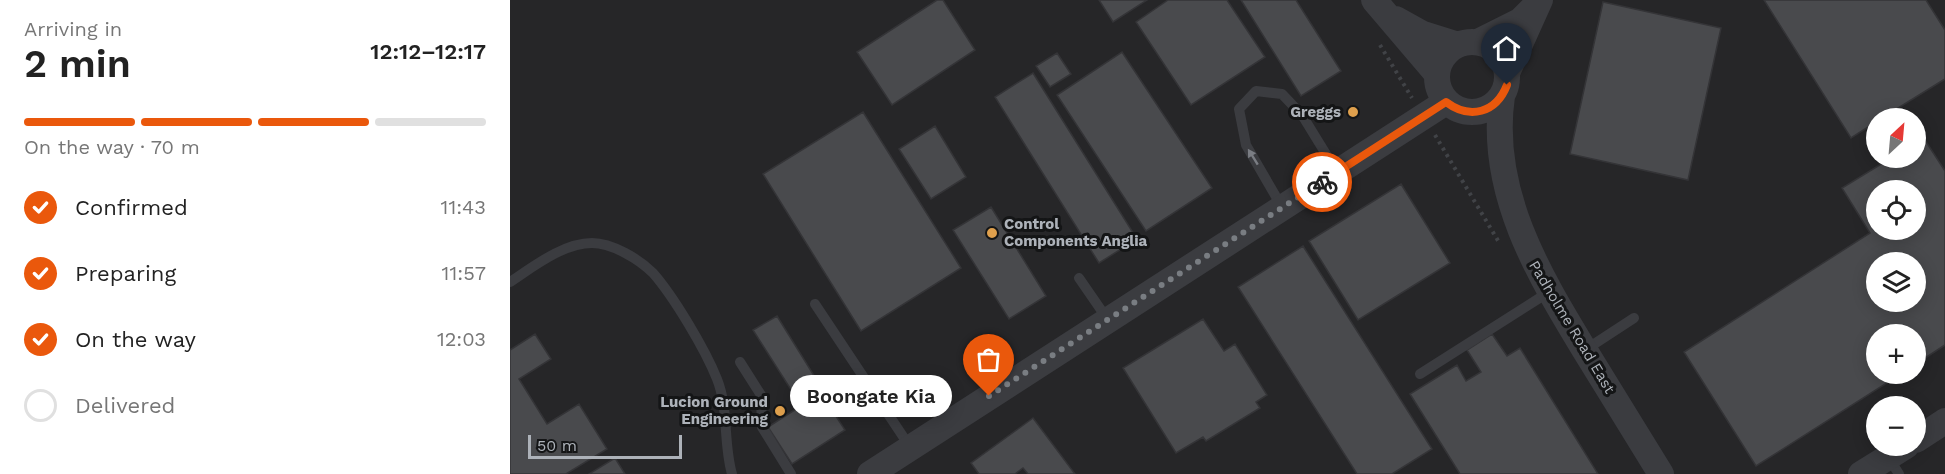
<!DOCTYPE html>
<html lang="en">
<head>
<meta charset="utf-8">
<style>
	body { margin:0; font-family:"Work Sans",sans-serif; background:#f2f2f2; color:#222; height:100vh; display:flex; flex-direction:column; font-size:22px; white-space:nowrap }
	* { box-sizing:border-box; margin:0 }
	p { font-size:20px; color:#767676 }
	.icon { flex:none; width:33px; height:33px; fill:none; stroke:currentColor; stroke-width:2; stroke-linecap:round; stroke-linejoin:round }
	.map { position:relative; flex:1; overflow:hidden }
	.sheet { display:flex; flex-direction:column; background:#fff; width:510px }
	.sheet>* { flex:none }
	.needle { width:39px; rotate:26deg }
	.tools { position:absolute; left:1356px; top:108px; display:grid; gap:12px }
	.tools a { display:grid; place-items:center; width:60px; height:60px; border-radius:50%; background:#fff; box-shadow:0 3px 15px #0003; font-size:30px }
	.scale { position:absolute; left:18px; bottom:15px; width:154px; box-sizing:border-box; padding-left:6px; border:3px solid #adb2b9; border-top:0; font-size:16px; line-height:21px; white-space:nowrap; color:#adb2b9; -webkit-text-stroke:4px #141516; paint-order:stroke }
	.pin { position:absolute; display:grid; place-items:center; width:51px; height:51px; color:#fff; margin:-62px -26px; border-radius:50% 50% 50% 0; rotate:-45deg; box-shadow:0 0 6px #0007 }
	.pin .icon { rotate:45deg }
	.courier { position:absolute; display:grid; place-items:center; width:60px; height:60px; margin:-30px; border:4px solid #ea580c; border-radius:50%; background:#fff; color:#222; box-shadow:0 2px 8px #0007 }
	.bubble { position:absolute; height:42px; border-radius:21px; background:#fff; box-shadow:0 3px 15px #0003; font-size:20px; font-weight:600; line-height:42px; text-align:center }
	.head em { font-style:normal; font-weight:600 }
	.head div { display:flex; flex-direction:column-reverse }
	.head { display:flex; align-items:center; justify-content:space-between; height:102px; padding:0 24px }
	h1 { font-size:39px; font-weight:600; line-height:45px }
	.bar { display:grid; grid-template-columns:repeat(4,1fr); gap:9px 6px; align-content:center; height:72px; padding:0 24px }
	.bar i { height:8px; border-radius:4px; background:#e0e0e0 }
	.bar .selected { background:#ea580c }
	.bar p { grid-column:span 4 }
	ol { padding:0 24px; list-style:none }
	li { display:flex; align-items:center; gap:18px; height:66px }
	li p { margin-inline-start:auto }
	li .icon { padding:6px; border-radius:50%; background:#ea580c; color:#fff; stroke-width:4 }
	li:last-child { color:#767676 }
	li i { width:33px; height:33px; border:3px solid #e0e0e0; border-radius:50% }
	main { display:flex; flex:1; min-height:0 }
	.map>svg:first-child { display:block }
</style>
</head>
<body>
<main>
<section class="sheet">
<div class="head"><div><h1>2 min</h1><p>Arriving in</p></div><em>12:12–12:17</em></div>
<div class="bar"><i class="selected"></i><i class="selected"></i><i class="selected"></i><i></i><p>On the way · 70 m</p></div>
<ol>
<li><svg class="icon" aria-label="check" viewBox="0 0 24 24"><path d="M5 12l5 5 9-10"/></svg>Confirmed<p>11:43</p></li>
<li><svg class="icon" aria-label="check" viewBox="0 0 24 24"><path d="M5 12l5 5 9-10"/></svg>Preparing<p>11:57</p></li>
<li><svg class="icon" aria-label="check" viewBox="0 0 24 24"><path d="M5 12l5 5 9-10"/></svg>On the way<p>12:03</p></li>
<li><i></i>Delivered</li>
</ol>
</section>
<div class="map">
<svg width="1435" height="474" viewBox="0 0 1435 474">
	<rect width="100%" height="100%" fill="#191a1b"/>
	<path fill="#262628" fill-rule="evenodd" d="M0 0H1435V474H0ZM1366 118H1406V158H1366ZM1366 190H1406V230H1366ZM1366 262H1406V302H1366ZM1366 334H1406V374H1366ZM1366 406H1406V446H1366Z"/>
	<path fill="#494a4d" stroke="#343437" stroke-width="1.5" fill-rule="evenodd" d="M427 0H433L465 50 382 105 347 52Z
		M589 0H637L603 22Z
		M658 0H717L755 57 681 105 626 22Z
		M731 0H786L831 71 791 96Z
		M1254 0H1416L1435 30V79L1372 118H1366V122L1341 138Z
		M1093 2 1211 28 1178 180 1060 154Z
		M612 52 702 188 636 231 547 95Z
		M547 53 561 74 540 87 526 66Z
		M523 73 627 239 589 263 485 97Z
		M353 112 451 268 351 331 253 174Z
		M425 126 456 177 421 199 389 149Z
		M1413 137 1435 171V345L1406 364V334H1366V374H1391L1246 466 1174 352 1360 233 1332 188 1381 158H1406V142ZM1366 190H1406V230H1366ZM1366 262H1406V302H1366Z
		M891 184 940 263 848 320 799 241Z
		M481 207 536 296 499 319 443 230Z
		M793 246 922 449 882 474H847L728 287Z
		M267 316 308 382 285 396 243 330Z
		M693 319 714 351 725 344 757 395 746 402 750 408 696 441 693 437 666 453 613 368Z
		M25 334 41 359 9 379 37 424 69 404 97 449 56 474H0V350Z
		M982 334 997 356 1010 348 1088 474H950L900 394 947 365 956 381 971 372 957 350Z
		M311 393 335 430 282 464 258 427Z
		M523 418 565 474H518L513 468 505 474H469L461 463Z
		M105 458 115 474H79Z"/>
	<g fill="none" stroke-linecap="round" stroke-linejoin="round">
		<path stroke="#414347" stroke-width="4" stroke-dasharray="3 4.5" stroke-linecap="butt" d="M870 45 902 98
			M925 135 990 244"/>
		<path stroke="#3b3c40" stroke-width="10" d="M772 207 736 145 729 109 746 91 772 94 792 115 827 172
			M569 278 598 320
			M0 282C23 267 53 243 82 243 102 243 129 259 143 273 164 297 195 349 207 379 219 409 213 443 222 474
			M305 304 400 447
			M1075 350 1124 318
			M230 362 251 395 252 427 281 474
			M910 374 1039 292
			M1378 457 1389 474"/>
		<path stroke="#3b3c40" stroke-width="26" d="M864 0 927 74
			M886 19 913 34 948 45
			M927 77a35 35 0 1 1 70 0a35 35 0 1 1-70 0Z
			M968 42 1010 21 1025 6
			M997 73 1030 0
			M992 96C978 192 1029 275 1077 354 1102 394 1126 434 1151 474
			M1406 440 1435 421
			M360 474 936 102
			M1351 474 1396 446"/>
	</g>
	<defs><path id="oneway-solid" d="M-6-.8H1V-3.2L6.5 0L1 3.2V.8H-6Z" transform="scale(1.5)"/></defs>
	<use fill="#7a7d83" href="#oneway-solid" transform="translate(743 157) rotate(-122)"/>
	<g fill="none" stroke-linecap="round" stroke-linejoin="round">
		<path stroke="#797d82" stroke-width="6" stroke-dasharray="0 10.8" d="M479 396 812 182"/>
		<path stroke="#ea580c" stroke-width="8" d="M812 182 936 102C960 120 986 113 997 85"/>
	</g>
	<g fill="#dfa04d" stroke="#141516" stroke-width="2">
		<circle cx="843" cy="112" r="6"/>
		<circle cx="482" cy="233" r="6"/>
		<circle cx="270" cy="411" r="6"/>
	</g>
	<g text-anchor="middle" stroke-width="6" stroke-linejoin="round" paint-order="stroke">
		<g font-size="15" font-weight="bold" fill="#adb2b9" stroke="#141516" text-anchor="end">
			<text x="831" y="117">Greggs</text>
			<text x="494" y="229" text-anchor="start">Control<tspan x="494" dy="17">Components Anglia</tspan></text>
			<text x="258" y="407">Lucion Ground<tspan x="258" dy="17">Engineering</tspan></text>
		</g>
		<g font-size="15" fill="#adb2b9" stroke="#141516">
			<text transform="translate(1062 327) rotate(59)" y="5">Padholme Road East</text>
		</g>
	</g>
</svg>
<div class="tools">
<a><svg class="needle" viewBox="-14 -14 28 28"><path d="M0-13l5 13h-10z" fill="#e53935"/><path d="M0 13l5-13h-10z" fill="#767676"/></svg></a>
<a><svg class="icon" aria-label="locate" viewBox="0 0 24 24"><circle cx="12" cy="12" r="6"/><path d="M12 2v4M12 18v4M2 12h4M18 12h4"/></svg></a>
<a><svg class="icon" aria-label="layers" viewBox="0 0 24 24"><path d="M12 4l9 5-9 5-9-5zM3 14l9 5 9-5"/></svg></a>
<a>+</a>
<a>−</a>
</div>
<div class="scale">50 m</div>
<div class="pin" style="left:479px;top:396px;background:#ea580c"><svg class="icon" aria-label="bag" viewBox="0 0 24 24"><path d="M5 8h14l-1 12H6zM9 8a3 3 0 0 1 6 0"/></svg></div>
<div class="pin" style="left:997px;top:85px;background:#1f2937"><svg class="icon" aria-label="home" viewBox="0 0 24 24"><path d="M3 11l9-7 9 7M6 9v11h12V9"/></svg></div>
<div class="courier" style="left:812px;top:182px"><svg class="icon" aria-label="bike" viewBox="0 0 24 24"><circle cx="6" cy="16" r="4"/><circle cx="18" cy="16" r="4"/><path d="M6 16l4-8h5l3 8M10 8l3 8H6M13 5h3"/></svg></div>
<div class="bubble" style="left:280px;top:375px;width:162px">Boongate Kia</div>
</div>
</main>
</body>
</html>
